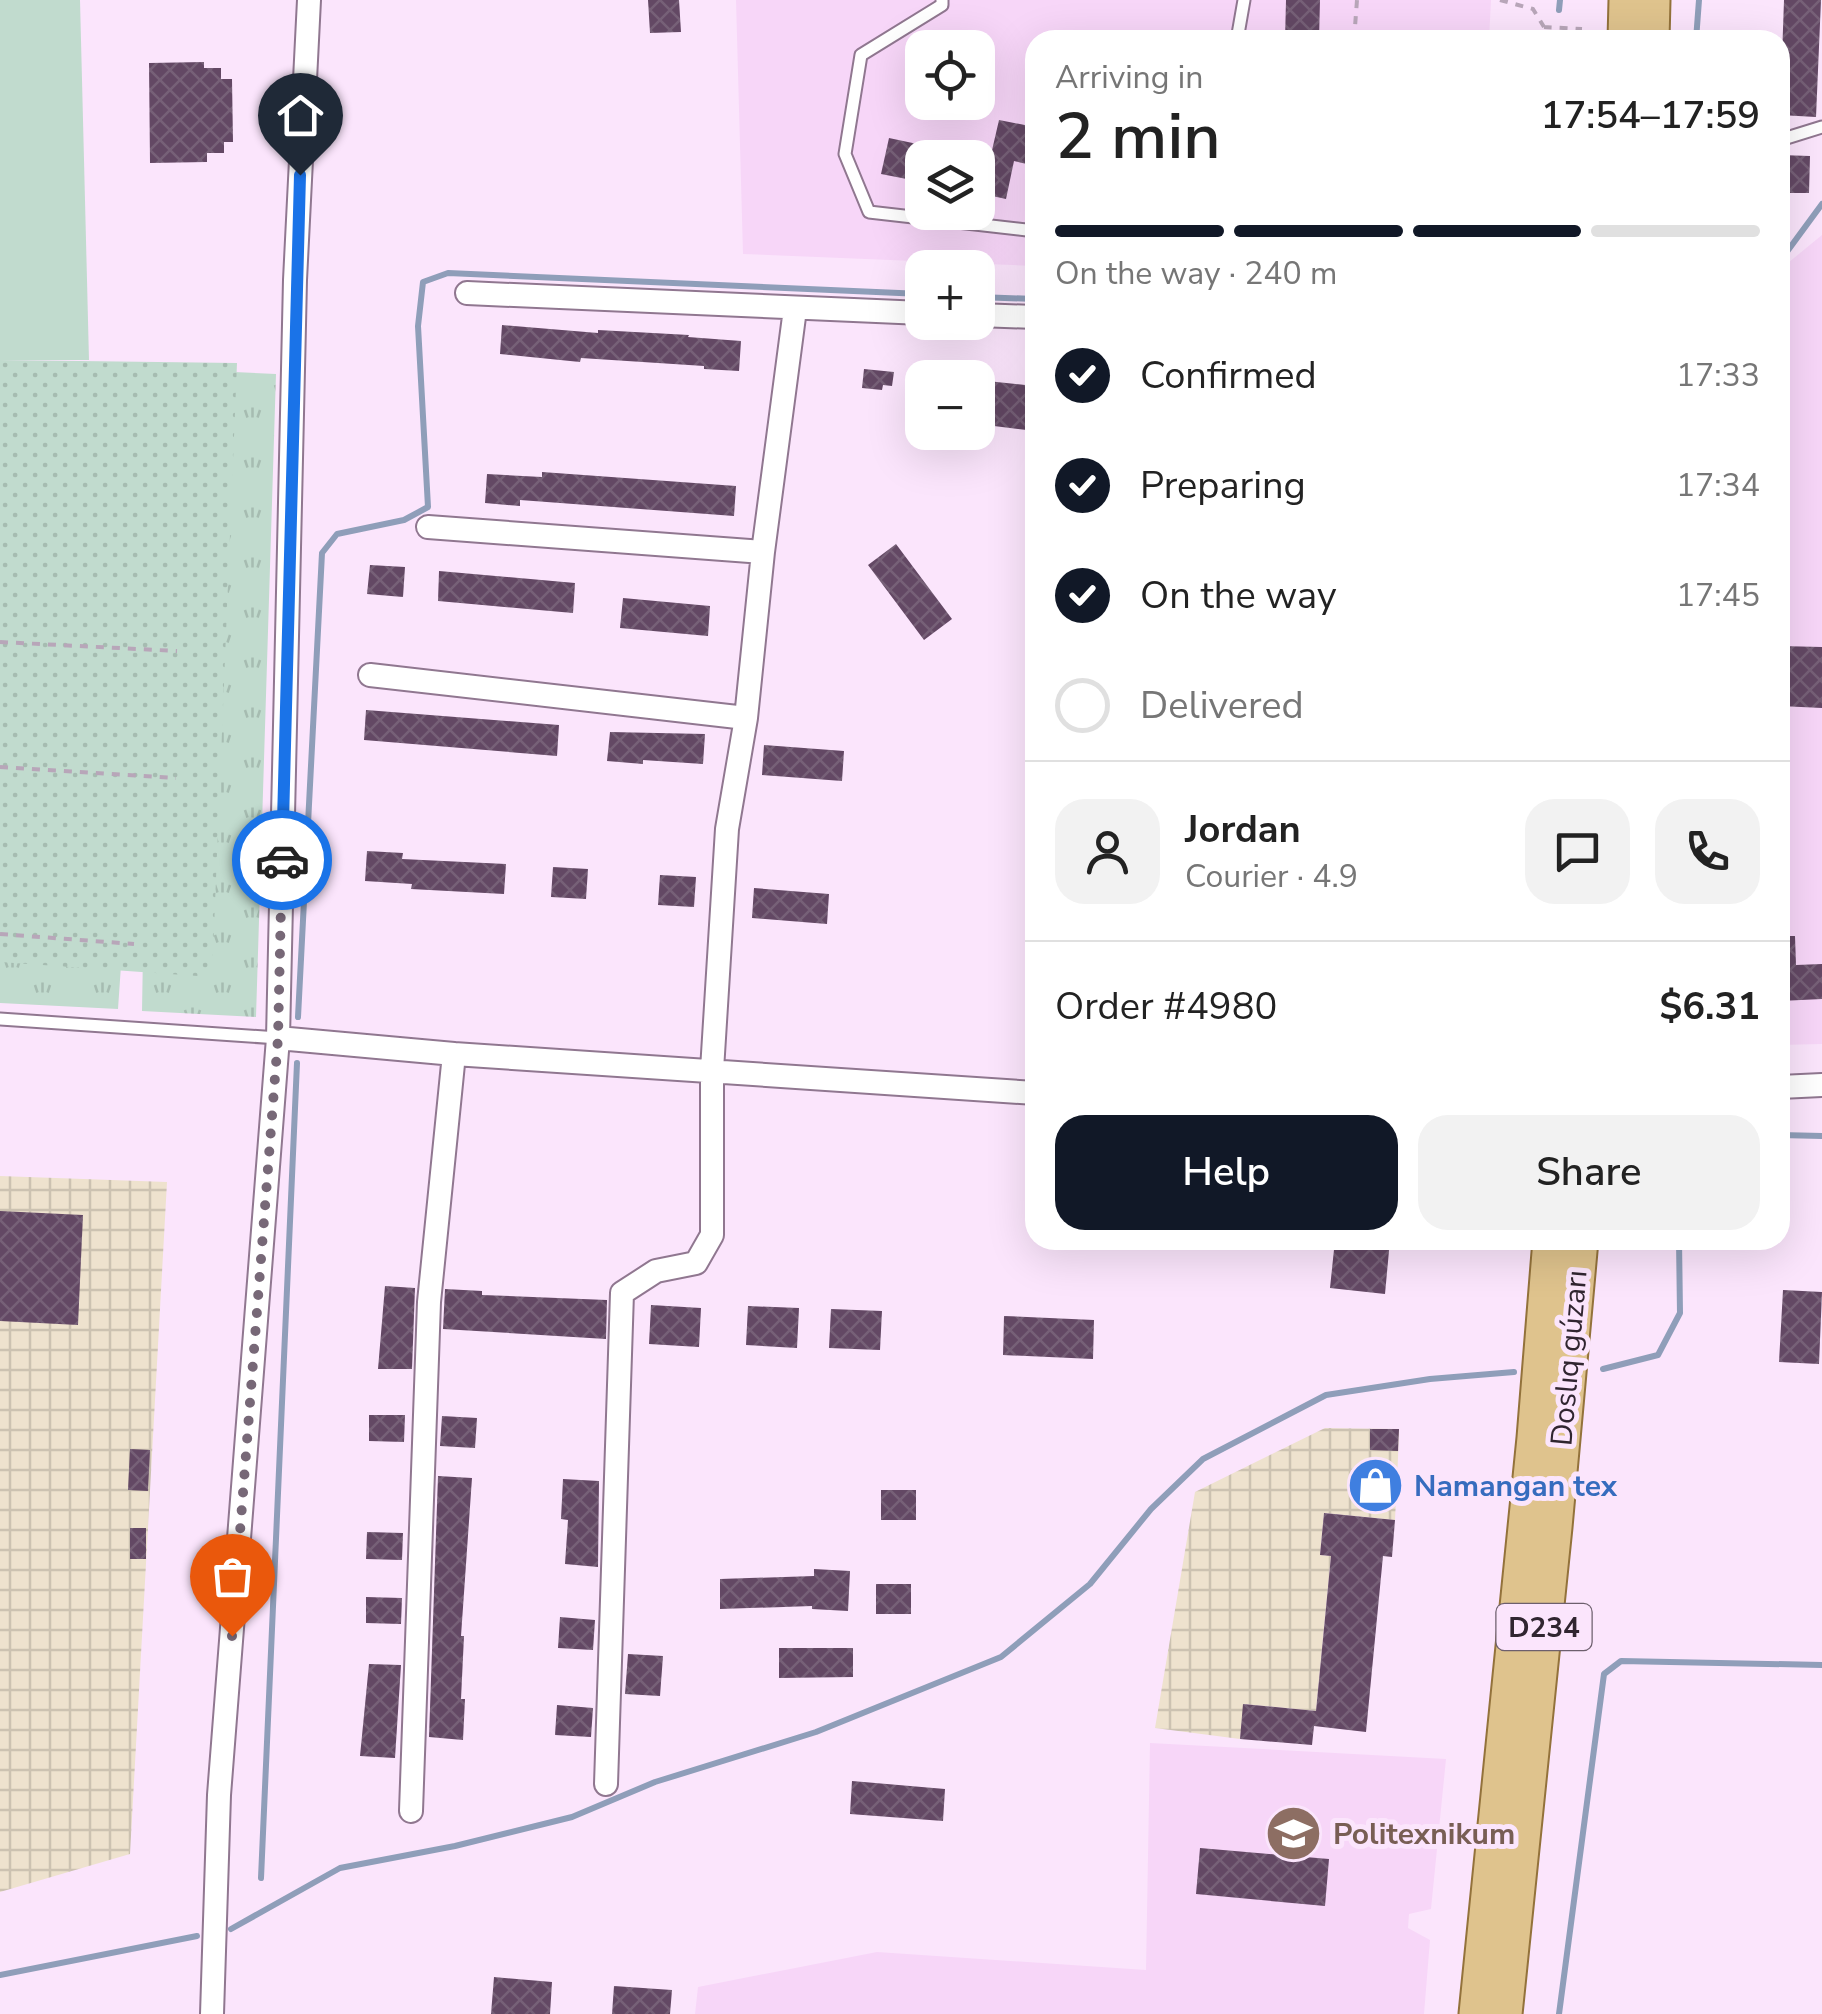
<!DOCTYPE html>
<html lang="en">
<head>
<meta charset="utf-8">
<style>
	body { margin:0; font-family:"Nunito Sans",sans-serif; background:#f2f2f2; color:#222; height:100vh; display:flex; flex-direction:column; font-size:38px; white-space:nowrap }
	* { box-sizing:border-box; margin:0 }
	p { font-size:32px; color:#767676 }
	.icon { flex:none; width:55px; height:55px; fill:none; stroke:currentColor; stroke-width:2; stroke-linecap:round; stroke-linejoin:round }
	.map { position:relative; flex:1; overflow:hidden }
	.panel { position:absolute; left:1025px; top:30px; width:765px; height:1220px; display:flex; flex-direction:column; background:#fff; border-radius:30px; box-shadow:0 10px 40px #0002 }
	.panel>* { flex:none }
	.tools { position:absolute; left:905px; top:30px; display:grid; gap:20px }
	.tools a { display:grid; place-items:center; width:90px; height:90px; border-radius:20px; background:#fff; box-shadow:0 10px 40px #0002; font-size:50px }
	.pin { position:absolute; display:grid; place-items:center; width:85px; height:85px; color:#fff; margin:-102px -42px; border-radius:50% 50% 50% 0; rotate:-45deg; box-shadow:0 0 10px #0007 }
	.pin .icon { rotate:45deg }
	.courier { position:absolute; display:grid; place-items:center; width:100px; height:100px; margin:-50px; border:8px solid #1a73e8; border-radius:50%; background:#fff; color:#222; box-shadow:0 2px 12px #0007 }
	.headline em { font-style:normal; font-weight:600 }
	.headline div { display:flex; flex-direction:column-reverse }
	.headline { display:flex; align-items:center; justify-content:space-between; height:170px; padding:0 30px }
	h1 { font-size:65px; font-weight:600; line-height:75px }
	.bar { display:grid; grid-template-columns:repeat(4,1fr); gap:15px 10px; align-content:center; height:120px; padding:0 30px }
	.bar i { height:12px; border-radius:8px; background:#e0e0e0 }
	.bar .active { background:#111827 }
	.bar p { grid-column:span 4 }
	.line { display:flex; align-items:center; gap:25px; padding:0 30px; border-top:2px solid #e0e0e0 }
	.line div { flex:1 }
	.round { display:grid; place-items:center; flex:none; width:105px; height:105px; border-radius:30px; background:#f2f2f2 }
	ol { padding:0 30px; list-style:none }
	li { display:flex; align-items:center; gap:30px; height:110px }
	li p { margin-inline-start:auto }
	li .icon { padding:10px; border-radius:50%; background:#111827; color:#fff; stroke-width:4 }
	li:last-child { color:#767676 }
	li i { width:55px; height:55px; border:5px solid #e0e0e0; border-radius:50% }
	.action { display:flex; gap:20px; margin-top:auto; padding:20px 30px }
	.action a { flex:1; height:115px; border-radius:30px; background:#111827; color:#fff; font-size:40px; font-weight:600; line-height:115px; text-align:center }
	.action a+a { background:#f2f2f2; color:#222 }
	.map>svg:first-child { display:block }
</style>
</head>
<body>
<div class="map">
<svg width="1822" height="2014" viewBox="0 0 1822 2014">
	<defs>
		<pattern id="industrial-grid" width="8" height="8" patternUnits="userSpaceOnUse" patternTransform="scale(2.5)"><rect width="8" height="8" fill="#eee2ce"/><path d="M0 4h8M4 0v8" fill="none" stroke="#ccc2b1"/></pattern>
		<pattern id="grass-tufts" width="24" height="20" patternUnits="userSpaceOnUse" patternTransform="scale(2.5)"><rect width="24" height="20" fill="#c1dbce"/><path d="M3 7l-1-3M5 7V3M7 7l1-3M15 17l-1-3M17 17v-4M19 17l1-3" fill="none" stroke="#a6bcb1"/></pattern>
		<pattern id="park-dots" width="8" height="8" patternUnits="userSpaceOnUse" patternTransform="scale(2.5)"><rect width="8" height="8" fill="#c1dbce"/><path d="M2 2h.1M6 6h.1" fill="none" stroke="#a6bcb1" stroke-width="1.8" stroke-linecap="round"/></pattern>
		<pattern id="building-cross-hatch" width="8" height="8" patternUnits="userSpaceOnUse" patternTransform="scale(2.5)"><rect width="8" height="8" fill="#634864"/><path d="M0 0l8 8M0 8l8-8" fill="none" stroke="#766077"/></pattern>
	</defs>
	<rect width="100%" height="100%" fill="#fbe5fc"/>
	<path fill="url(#industrial-grid)" d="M0 1176 167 1182 130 1854 0 1892Z
		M1325 1428 1399 1429 1398 1458 1395 1520 1324 1513 1320 1555 1331 1556 1316 1711 1244 1704 1240 1739 1155 1728 1195 1492Z"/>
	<path fill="#f7d6f8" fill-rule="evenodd" d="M736 0H1491L1489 40H1035V266L743 254ZM922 48H978V102H922ZM922 158H978V212H922Z
		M1822 235V1044L1780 1045V265L1783 267Z
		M1150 1743 1446 1759 1431 1909 1409 1914 1408 1928 1430 1940 1424 2014H695L698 1987 877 1952 1146 1970Z"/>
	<path fill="url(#grass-tufts)" d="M230 363 234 372 276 374 256 1017 142 1011 143 952 194 365Z
		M0 943 122 951 118 1009 0 1003Z"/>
	<path fill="url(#park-dots)" d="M0 360 237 363 212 977 0 962Z"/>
	<path fill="#c1dbce" d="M0 0H80L89 360H0Z"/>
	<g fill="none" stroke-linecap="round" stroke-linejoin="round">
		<path stroke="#8f9eb9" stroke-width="6" d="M1559 10 1560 0
			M1696 40 1699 0
			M1780 252 1786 253 1822 204
			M978 297 1035 299
			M298 1017 322 553 337 534 404 520 428 507 418 326 423 282 448 273 922 294
			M1780 1135 1822 1136
			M1603 1369 1658 1355 1680 1313 1679 1240
			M261 1878 297 1063
			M231 1929 340 1868 455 1846 572 1817 655 1782 816 1732 1001 1657 1090 1584 1151 1509 1203 1459 1326 1395 1430 1379 1514 1372
			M0 1975 197 1936
			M1559 2014 1604 1674 1621 1661 1822 1665"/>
	</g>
	<path fill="url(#building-cross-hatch)" d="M648 0H679L681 32 650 33Z
		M1286 0H1320L1319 40H1285Z
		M1784 0H1821L1816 117 1780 115Z
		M204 62V68H221V79H232L233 142H224V153H207V162L150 163 149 63Z
		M999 120 1035 127V166L1014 161 1006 199 978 193V156L990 159Z
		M889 138 922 145V182L881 174Z
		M1780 155 1810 156 1809 193H1780Z
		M502 325 598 333V330L689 335 688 337 741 341 739 371 704 369V366L581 358 580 362 500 354Z
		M864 369 894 372 892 386 883 385 882 390 862 388Z
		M978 380 1035 386V431L978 424Z
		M542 472 736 486 734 516 520 500V506L485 503 487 474 542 477Z
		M896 544 952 619 924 640 868 565Z
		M370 565 405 567 403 597 367 594Z
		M439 571 575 583 573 613 438 601Z
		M623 598 710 606 708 636 620 628Z
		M1780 646 1822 647V708L1780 706Z
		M366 710 559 725 557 756 364 740Z
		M610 732 705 734 703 764 643 760V764L607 761Z
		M764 745 844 751 842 781 762 775Z
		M367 851 403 853 402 859 506 864 504 894 411 889 412 884 365 881Z
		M553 867 588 869 586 899 551 897Z
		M660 875 696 877 694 907 658 905Z
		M754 888 829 894 827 924 752 918Z
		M1780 936H1795L1796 965 1822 964V999L1780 1001Z
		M0 1211 83 1215 78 1325 0 1321Z
		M1335 1240H1390L1385 1294 1330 1288Z
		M385 1286 415 1288 412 1369H378Z
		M445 1289 482 1291V1295L607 1300 606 1339 443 1329Z
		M1783 1290 1822 1292 1819 1364 1779 1362Z
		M651 1305 701 1308 699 1347 649 1344Z
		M748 1306 799 1308 797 1348 746 1345Z
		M831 1309 882 1311 880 1350 829 1348Z
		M1004 1316 1094 1320 1093 1359 1003 1355Z
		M369 1415H405L404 1442 369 1441Z
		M442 1416 477 1418 475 1448 440 1446Z
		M1370 1429H1399L1398 1451 1370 1450Z
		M130 1449 150 1450 148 1491 128 1490Z
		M438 1476 472 1478 461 1636H464L461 1699H465L463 1740 429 1737Z
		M563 1479 599 1481 598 1567 565 1564 568 1520 561 1519Z
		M881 1490H916V1520H881Z
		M1324 1513 1395 1520 1392 1557 1383 1556 1366 1732 1314 1726 1312 1745 1240 1739 1243 1704 1316 1711 1331 1556 1320 1555Z
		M130 1528H146V1559H130Z
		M367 1532 403 1533 402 1560 366 1559Z
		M814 1569 850 1571 848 1611 812 1609V1606L720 1609V1579L814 1576Z
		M876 1584H911V1614H876Z
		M366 1597 402 1598 401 1624 366 1623Z
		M560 1617 595 1620 593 1650 558 1648Z
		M779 1648H853V1677L779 1678Z
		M628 1654 663 1656 660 1696 625 1694Z
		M369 1664 401 1665 395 1758 360 1756Z
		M557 1705 593 1708 591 1737 555 1735Z
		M852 1781 945 1789 943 1821 850 1814Z
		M1200 1848 1329 1859 1325 1906 1196 1894Z
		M494 1977 552 1982 550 2014H491Z
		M614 1986 672 1990 670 2014H612Z"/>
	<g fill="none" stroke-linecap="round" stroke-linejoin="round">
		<defs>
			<path id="service" d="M942 0V5L861 55 845 154 869 212 1035 231
				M1237 40 1244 0
				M1780 140 1822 127
				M0 1019 278 1038"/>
			<path id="minor" d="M467 293 922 313
				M978 315 1035 317
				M428 527 763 552
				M370 675 746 718
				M278 1038 454 1054 1035 1093
				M1780 1087 1822 1085
				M606 1784 622 1293 656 1271 696 1263 712 1235V1070L727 829 746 718 763 552 795 309
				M411 1811 429 1302 454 1054
				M212 2014 219 1795 278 1038 295 280 309 0"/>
			<path id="primary" d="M1626 40 1627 0
				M1651 40 1652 0
				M1477 2014 1535 1438 1551 1240
				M1504 2014 1554 1527 1580 1240"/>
		</defs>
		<use href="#service" stroke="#907790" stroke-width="15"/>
		<use href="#minor" stroke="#907790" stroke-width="26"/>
		<use href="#primary" stroke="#93723b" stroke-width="39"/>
		<path stroke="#b8a6b9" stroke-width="4" stroke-dasharray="8 8" stroke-linecap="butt" d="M1500 0 1533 9 1544 27
			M1354 40 1357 0
			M1534 40 1544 27 1582 29
			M0 642 177 651
			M0 767 176 778
			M0 934 134 944"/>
		<use href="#service" stroke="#fff" stroke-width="11"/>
		<use href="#minor" stroke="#fff" stroke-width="22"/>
		<use href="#primary" stroke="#dfc38d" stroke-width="35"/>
	</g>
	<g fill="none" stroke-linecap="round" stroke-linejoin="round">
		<path stroke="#776877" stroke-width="10" stroke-dasharray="0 18" d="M232 1636 278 1038 282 860"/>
		<path stroke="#1a73e8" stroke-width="12" d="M282 860 300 175"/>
	</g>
	<defs>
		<symbol id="shop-disc" viewBox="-11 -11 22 22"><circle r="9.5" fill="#3f7fe0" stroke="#fbe5fc"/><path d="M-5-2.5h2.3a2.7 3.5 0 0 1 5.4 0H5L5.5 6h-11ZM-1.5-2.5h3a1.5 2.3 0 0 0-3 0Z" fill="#fff"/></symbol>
		<symbol id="university-disc" viewBox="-11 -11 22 22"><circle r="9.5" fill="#8d6e63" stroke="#fbe5fc"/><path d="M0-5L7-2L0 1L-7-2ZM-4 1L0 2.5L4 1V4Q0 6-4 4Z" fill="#fff"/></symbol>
	</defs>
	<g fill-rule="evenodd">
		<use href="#shop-disc" x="1344" y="1454" width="63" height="63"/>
		<use href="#university-disc" x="1262" y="1802" width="63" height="63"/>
	</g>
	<g text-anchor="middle" stroke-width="10" stroke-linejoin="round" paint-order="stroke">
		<rect fill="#fbe5fc" stroke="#6d5f6d" stroke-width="2.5" x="1496.5" y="1604" width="95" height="46" rx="8"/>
		<g font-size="28" font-weight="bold" fill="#302530">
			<text x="1544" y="1637">D234</text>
		</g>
		<g font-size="30" fill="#302530" stroke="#fbe5fc">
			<text transform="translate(1569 1358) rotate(-85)" y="10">Doslıq gúzarı</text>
		</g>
		<g font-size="30" font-weight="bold" fill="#366cbe" stroke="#fbe5fc" text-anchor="start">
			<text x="1414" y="1496">Namangan tex</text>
		</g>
		<g font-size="30" font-weight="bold" fill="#785e54" stroke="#fbe5fc" text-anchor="start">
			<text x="1333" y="1844">Politexnikum</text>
		</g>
	</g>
</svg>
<div class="tools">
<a><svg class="icon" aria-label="locate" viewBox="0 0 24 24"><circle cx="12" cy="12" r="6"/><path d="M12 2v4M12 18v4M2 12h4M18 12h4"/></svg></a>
<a><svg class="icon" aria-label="layers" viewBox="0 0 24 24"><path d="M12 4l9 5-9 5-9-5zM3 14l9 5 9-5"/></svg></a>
<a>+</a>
<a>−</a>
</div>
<div class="pin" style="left:232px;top:1636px;background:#ea580c"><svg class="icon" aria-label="bag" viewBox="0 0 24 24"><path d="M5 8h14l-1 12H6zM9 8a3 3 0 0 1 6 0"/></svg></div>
<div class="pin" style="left:300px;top:175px;background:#1f2937"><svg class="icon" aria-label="home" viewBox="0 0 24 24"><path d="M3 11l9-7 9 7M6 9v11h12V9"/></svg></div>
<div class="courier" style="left:282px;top:860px"><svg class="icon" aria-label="car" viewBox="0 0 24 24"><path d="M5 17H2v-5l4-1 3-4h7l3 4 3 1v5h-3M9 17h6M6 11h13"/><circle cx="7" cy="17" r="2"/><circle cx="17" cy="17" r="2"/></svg></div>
<section class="panel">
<div class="headline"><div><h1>2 min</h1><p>Arriving in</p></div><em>17:54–17:59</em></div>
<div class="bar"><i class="active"></i><i class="active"></i><i class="active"></i><i></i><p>On the way · 240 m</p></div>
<ol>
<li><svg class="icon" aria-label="check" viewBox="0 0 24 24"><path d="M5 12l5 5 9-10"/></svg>Confirmed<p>17:33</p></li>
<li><svg class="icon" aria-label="check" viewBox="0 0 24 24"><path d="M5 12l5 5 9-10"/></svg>Preparing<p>17:34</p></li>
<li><svg class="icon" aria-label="check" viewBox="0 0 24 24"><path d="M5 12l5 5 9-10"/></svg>On the way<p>17:45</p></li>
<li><i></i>Delivered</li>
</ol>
<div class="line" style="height:180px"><a class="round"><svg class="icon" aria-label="person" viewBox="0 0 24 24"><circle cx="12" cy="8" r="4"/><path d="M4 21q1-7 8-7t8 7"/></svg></a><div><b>Jordan</b><p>Courier · 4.9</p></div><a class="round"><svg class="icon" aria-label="chat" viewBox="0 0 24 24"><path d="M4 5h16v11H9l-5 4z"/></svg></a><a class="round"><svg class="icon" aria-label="phone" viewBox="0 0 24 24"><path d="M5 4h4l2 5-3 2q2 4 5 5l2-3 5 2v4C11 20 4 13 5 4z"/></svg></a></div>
<div class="line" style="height:130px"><div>Order #4980</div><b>$6.31</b></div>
<div class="action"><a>Help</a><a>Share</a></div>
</section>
</div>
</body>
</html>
